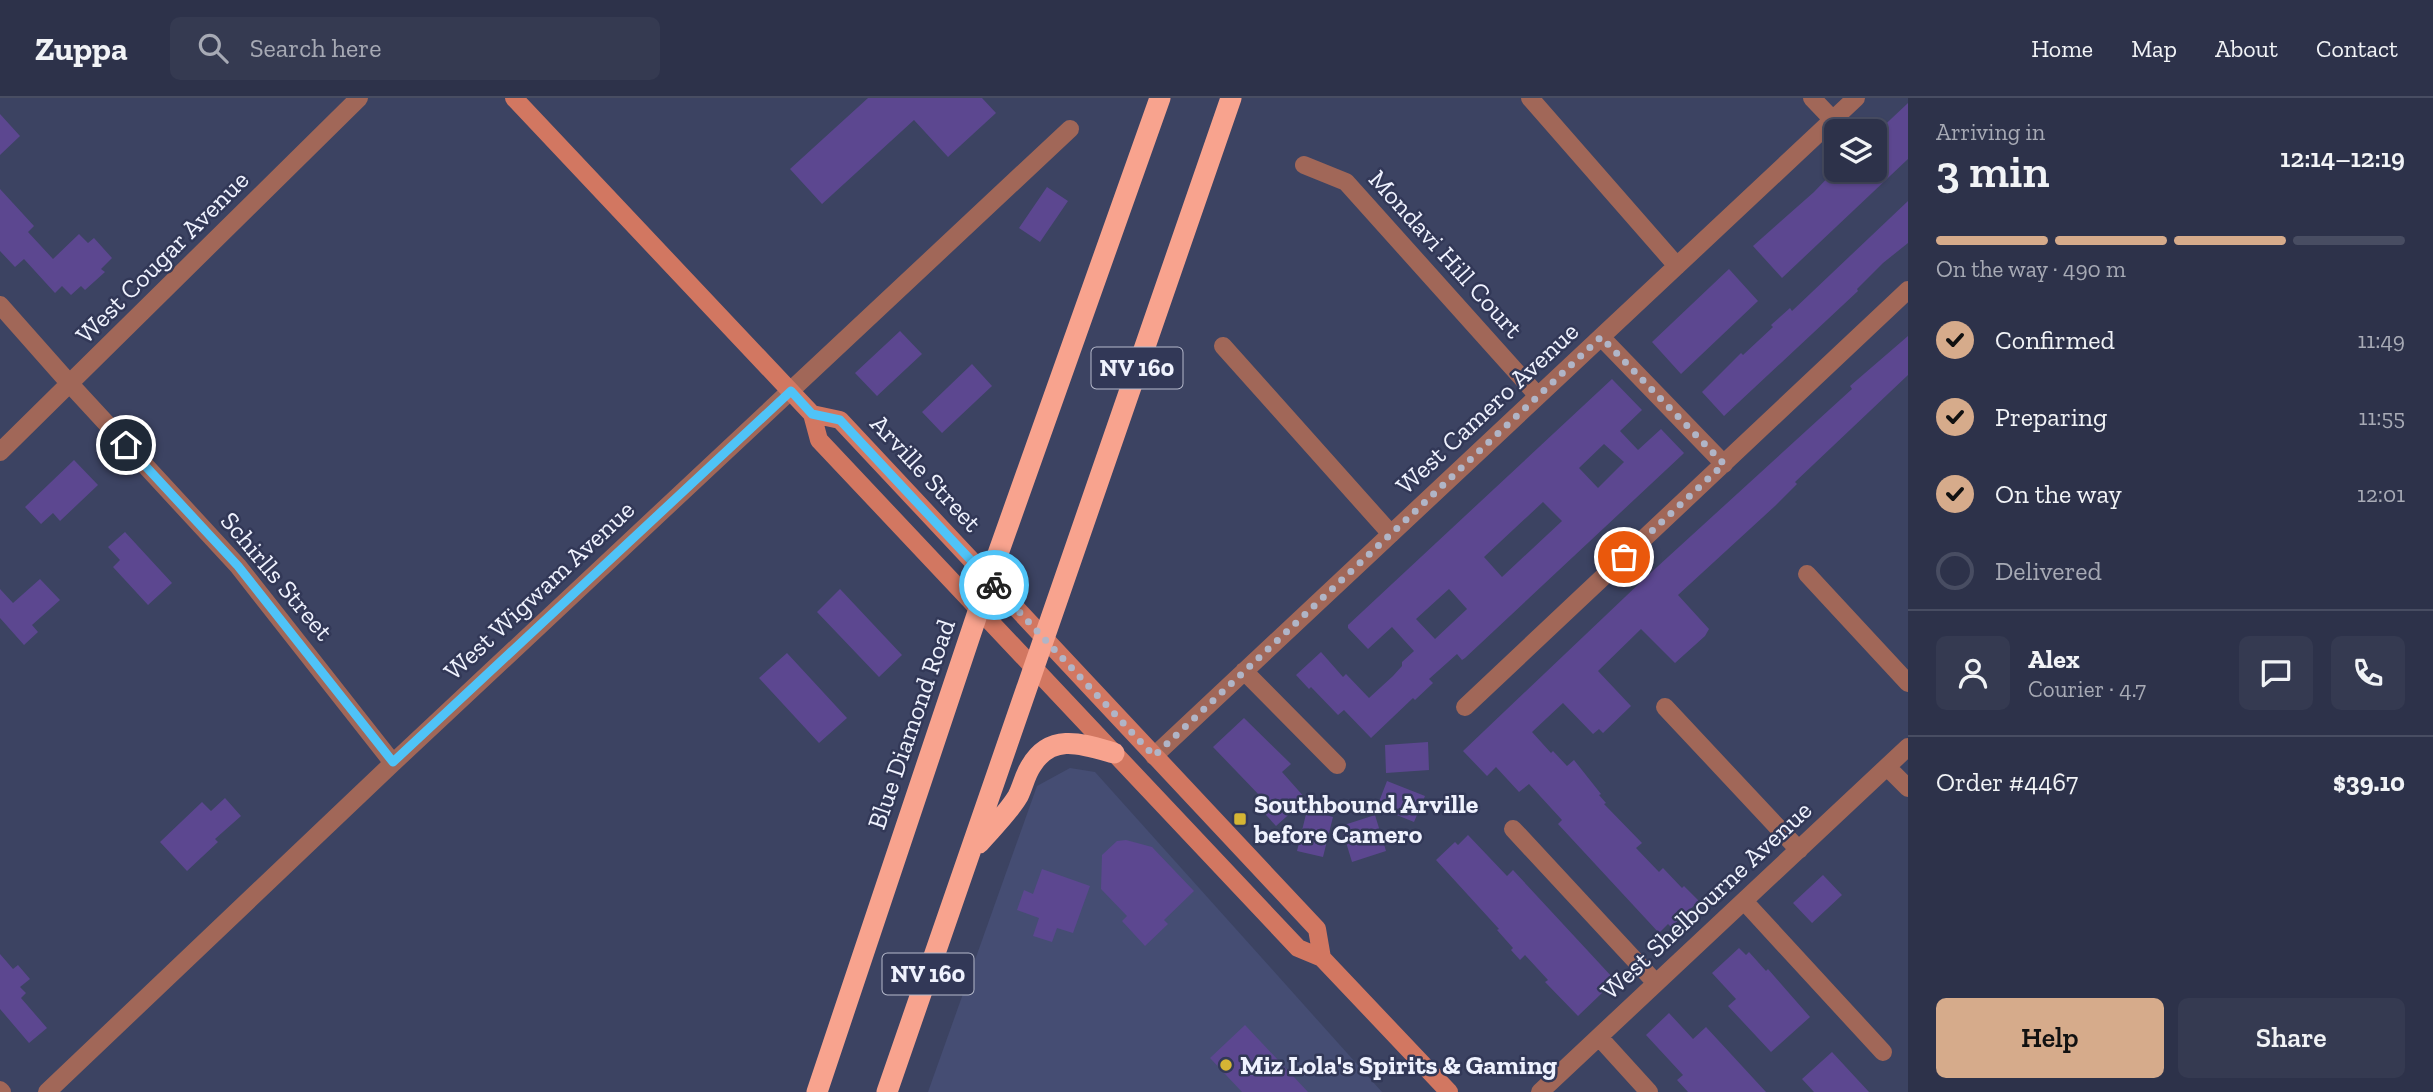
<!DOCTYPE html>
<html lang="en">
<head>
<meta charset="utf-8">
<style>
	body { margin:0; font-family:"Zilla Slab",serif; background:#353a51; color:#f1f3f6; height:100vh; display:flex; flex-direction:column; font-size:26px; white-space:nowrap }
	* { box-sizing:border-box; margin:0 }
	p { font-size:23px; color:#a7aab5 }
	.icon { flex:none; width:38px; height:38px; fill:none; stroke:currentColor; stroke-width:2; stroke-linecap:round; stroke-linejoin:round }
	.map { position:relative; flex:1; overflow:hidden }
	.panel { display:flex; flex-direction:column; background:#2d324a; width:525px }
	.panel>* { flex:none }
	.tools { position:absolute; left:1824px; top:21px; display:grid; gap:14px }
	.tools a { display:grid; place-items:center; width:63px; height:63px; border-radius:10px; background:#2d324a; box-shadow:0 2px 5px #0004,0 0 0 2px #484d62; font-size:35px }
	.pin { position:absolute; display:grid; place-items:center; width:60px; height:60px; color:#fff; margin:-30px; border:4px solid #fff; border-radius:50%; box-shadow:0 2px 7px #0007 }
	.courier { position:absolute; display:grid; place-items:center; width:70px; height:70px; margin:-35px; border:5px solid #4fc3f7; border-radius:50%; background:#fff; color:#222; box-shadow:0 2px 9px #0007 }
	.overview em { font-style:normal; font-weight:600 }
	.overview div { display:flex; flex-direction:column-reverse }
	.overview { display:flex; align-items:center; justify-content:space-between; height:119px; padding:0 28px }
	h1 { font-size:46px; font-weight:600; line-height:52px }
	.bar { display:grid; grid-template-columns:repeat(4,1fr); gap:10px 7px; align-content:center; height:84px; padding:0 28px }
	.bar i { height:9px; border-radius:5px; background:#484d62 }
	.bar .on { background:#d6ab8b }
	.bar p { grid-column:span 4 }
	.line { display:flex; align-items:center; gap:18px; padding:0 28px; border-top:2px solid #484d62 }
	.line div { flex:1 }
	.round { display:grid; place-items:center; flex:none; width:74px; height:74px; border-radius:10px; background:#353a51 }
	ol { padding:0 28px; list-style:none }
	li { display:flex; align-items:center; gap:21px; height:77px }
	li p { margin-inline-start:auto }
	li .icon { padding:7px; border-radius:50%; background:#d6ab8b; color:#111; stroke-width:4 }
	li:last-child { color:#a7aab5 }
	li i { width:38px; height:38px; border:4px solid #484d62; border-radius:50% }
	.primary-button { display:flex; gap:14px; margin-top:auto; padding:14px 28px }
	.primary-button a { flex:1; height:80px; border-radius:10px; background:#d6ab8b; color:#111; font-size:28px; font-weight:600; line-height:80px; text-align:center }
	.primary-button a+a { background:#353a51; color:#f1f3f6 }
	header { display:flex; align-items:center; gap:42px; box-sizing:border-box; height:98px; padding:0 35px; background:#2d324a; border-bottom:2px solid #484d62 }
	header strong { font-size:33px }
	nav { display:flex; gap:38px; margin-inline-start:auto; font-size:24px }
	.search { width:490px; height:63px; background:#353a51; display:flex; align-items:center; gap:18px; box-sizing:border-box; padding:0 24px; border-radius:10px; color:#a7aab5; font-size:26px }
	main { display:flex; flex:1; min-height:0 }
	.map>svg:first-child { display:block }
</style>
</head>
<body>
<header>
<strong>Zuppa</strong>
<div class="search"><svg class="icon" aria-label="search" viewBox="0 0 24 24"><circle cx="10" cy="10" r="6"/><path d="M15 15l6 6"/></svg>Search here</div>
<nav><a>Home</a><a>Map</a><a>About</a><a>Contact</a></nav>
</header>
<main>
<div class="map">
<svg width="1908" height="994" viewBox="0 0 1908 994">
	<rect width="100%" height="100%" fill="#3c4362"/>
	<path fill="#454d73" d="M1070 670 1095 674 1382 994H928L1037 688Z"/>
	<path fill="#5c4790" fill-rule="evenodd" d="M868 0H982L996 15 948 59 914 22 822 106 790 71Z
		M1908 5V61L1782 180 1753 148 1814 94 1835 72H1874V37Z
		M0 16 20 38 0 57Z
		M1047 89 1068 103 1040 144 1019 130Z
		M0 91 34 128 28 134 53 161 79 136 88 145 94 140 112 160 101 171 105 174 85 192 81 188 71 197 62 188 55 195 24 161 15 169 0 153Z
		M1908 103V145L1883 165 1857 191 1858 193 1724 318 1702 294 1741 255 1743 257 1773 229 1771 227 1790 210 1792 213Z
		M1729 171 1758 203 1681 276 1652 244Z
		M900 233 922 256 877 298 855 275Z
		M1908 238V277L1795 384 1797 386 1775 408 1678 497 1709 531 1705 538 1675 565 1641 531 1598 573 1631 608 1603 635 1599 631 1593 636 1563 605 1532 634 1551 655 1553 653 1567 668 1574 662 1601 696 1599 697 1606 705 1604 706 1642 745 1636 750 1659 774 1663 770 1682 790 1684 788 1699 803 1671 829 1668 826 1659 835 1558 726 1562 722 1529 686 1519 694 1496 669 1487 678 1463 653 1645 480 1852 291 1850 288Z
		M972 266 992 288 942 335 922 314Z
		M1612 281 1642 312 1620 333 1638 352 1661 331 1684 355 1682 357 1465 560 1462 562 1457 556 1429 581 1433 585 1415 602 1413 600 1371 640 1344 612 1338 617 1311 589 1309 591 1296 577 1321 554 1343 579 1346 576 1369 600 1393 578 1402 568V564L1414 553 1392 529 1368 551 1348 530V527ZM1604 346 1624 364 1598 390 1579 370ZM1543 404 1562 423 1502 479 1484 459ZM1449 491 1467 511 1435 541 1416 521Z
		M74 362 98 387 60 423 53 415 41 426 25 409Z
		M125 434 172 485 148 507 113 469 120 462 108 449Z
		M40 481 60 502 32 527 38 534 24 547 0 520V491L13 505Z
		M840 491 902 557 879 579 817 514Z
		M787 555 847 620 819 645 759 580Z
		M1244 620 1291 666 1282 674 1306 701 1276 728 1255 705 1262 700 1213 649Z
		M1428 644 1429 672 1386 675 1385 647Z
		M1387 683 1425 698 1414 724 1377 709Z
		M225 700 241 718 215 741 218 744 187 773 160 744 202 704 211 713Z
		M1307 712 1333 719 1323 759 1297 753Z
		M1375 717 1386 753 1352 764 1341 728Z
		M1468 737 1507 778 1513 772 1613 880 1600 893 1602 895 1578 918 1545 884 1548 882 1525 857 1520 862 1511 852 1513 850 1497 832 1499 831 1436 762 1455 744 1458 747Z
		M1126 742 1152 749 1194 793 1164 822 1168 826 1145 848 1122 823 1127 818 1101 791 1102 757 1117 743Z
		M1042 771 1090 788 1073 835 1057 830 1052 844 1033 838 1039 820 1017 812 1024 792 1033 796Z
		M1823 777 1842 797 1812 825 1793 805Z
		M1739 850 1746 857 1749 854 1766 873 1768 871 1810 919 1771 954 1728 908 1736 901 1712 875Z
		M0 856 13 871 18 867 30 881 20 889 26 895 21 900 47 930 29 945 0 911Z
		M1669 915 1693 941 1706 929 1766 994H1688L1677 982 1683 977 1646 937Z
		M1245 927 1308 994H1242L1210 960Z
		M1832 954 1869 994H1814L1802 981Z"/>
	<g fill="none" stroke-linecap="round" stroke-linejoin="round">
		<path stroke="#a16758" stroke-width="18" d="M1530 0 1677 168
			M1812 0 1833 22
			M1304 67 1346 84 1538 298
			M0 207 70 286 238 468 393 665
			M1601 239 1724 366
			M1223 248 1391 436
			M0 354 359 0
			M1807 476 1908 585
			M1244 573 1337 667
			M1465 609 1908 192
			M1665 609 1799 752
			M1154 658 1856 0
			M1887 669 1908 690
			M1513 731 1656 885
			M1744 803 1883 954
			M1599 939 1649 994
			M0 992 2 994
			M47 994 393 665 1070 31
			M1540 994 1908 649"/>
		<path stroke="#d27761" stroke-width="18" d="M514 0 812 316 819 342 1298 850 1322 860 1449 994
			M812 316 840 322 1317 831 1322 860"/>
		<path stroke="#f8a38e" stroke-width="21" d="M979 745C992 730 1008 715 1018 698 1023 688 1025 677 1031 668 1051 634 1083 646 1114 655
			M817 994 989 481 1160 0
			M887 994 1231 0"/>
	</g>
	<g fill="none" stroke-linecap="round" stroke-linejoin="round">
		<path stroke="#b0b5c7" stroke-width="7" stroke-dasharray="0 12.6" d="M994 487 1154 658 1601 239 1724 366 1624 459"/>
		<path stroke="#4fc3f7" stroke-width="9" d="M126 347 238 468 393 664 791 293 812 316 840 322 994 487"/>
	</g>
	<g fill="#d5b534" stroke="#323857" stroke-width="2.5">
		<rect x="1233" y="714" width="14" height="14" rx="3.5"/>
		<circle cx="1226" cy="967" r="7"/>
	</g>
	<g text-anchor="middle" stroke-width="5" stroke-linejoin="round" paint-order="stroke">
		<g fill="#323857" stroke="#b6bacc" stroke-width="2">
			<rect x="1091.5" y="249.5" width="91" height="41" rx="5"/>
			<rect x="882.5" y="855.5" width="91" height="41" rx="5"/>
		</g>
		<g font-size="24" font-weight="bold" fill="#eff2fe">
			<text x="1137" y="278">NV 160</text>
			<text x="928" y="884">NV 160</text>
		</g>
		<g font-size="26" fill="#eff2fe" stroke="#323857">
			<text transform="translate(1446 156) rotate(48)" y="9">Mondavi Hill Court</text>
			<text transform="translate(162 159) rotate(-45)" y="9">West Cougar Avenue</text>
			<text transform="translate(1487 310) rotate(-43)" y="9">West Camero Avenue</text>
			<text transform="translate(926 375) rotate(47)" y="9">Arville Street</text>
			<text transform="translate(277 478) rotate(50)" y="9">Schirlls Street</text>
			<text transform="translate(539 492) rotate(-43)" y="9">West Wigwam Avenue</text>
			<text transform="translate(911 626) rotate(-71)" y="9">Blue Diamond Road</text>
			<text transform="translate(1706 802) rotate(-43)" y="9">West Shelbourne Avenue</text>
		</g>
		<g font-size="26" font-weight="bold" fill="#eff2fe" stroke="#323857" text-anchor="start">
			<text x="1254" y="715">Southbound Arville<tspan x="1254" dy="30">before Camero</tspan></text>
			<text x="1240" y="976">Miz Lola's Spirits &amp; Gaming</text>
		</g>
	</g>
</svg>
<div class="tools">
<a><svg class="icon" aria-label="layers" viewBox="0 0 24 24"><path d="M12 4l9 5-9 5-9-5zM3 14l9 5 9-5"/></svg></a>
</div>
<div class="pin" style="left:1624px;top:459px;background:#ea580c"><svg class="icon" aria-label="bag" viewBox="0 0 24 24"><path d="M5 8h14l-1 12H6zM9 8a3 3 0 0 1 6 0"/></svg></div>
<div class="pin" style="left:126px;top:347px;background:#1f2937"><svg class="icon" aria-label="home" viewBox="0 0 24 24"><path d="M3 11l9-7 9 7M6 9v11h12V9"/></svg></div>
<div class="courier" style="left:994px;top:487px"><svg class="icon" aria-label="bike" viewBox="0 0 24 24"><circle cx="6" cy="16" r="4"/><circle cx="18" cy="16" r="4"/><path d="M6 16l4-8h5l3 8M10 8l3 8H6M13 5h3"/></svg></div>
</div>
<section class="panel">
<div class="overview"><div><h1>3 min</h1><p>Arriving in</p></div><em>12:14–12:19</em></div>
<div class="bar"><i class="on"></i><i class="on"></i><i class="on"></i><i></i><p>On the way · 490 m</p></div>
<ol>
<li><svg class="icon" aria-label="check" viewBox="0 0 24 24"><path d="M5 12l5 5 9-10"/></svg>Confirmed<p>11:49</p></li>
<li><svg class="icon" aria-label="check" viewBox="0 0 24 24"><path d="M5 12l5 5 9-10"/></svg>Preparing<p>11:55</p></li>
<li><svg class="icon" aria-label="check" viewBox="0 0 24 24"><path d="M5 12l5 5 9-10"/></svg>On the way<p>12:01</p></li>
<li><i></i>Delivered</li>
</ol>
<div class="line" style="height:126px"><a class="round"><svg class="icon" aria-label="person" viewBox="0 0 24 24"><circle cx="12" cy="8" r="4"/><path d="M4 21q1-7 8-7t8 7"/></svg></a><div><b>Alex</b><p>Courier · 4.7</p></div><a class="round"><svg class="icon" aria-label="chat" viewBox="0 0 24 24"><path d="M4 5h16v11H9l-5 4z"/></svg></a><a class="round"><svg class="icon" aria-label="phone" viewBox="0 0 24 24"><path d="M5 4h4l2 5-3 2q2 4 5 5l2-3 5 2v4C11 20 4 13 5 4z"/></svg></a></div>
<div class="line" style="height:91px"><div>Order #4467</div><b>$39.10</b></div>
<div class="primary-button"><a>Help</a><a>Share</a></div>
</section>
</main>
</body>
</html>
